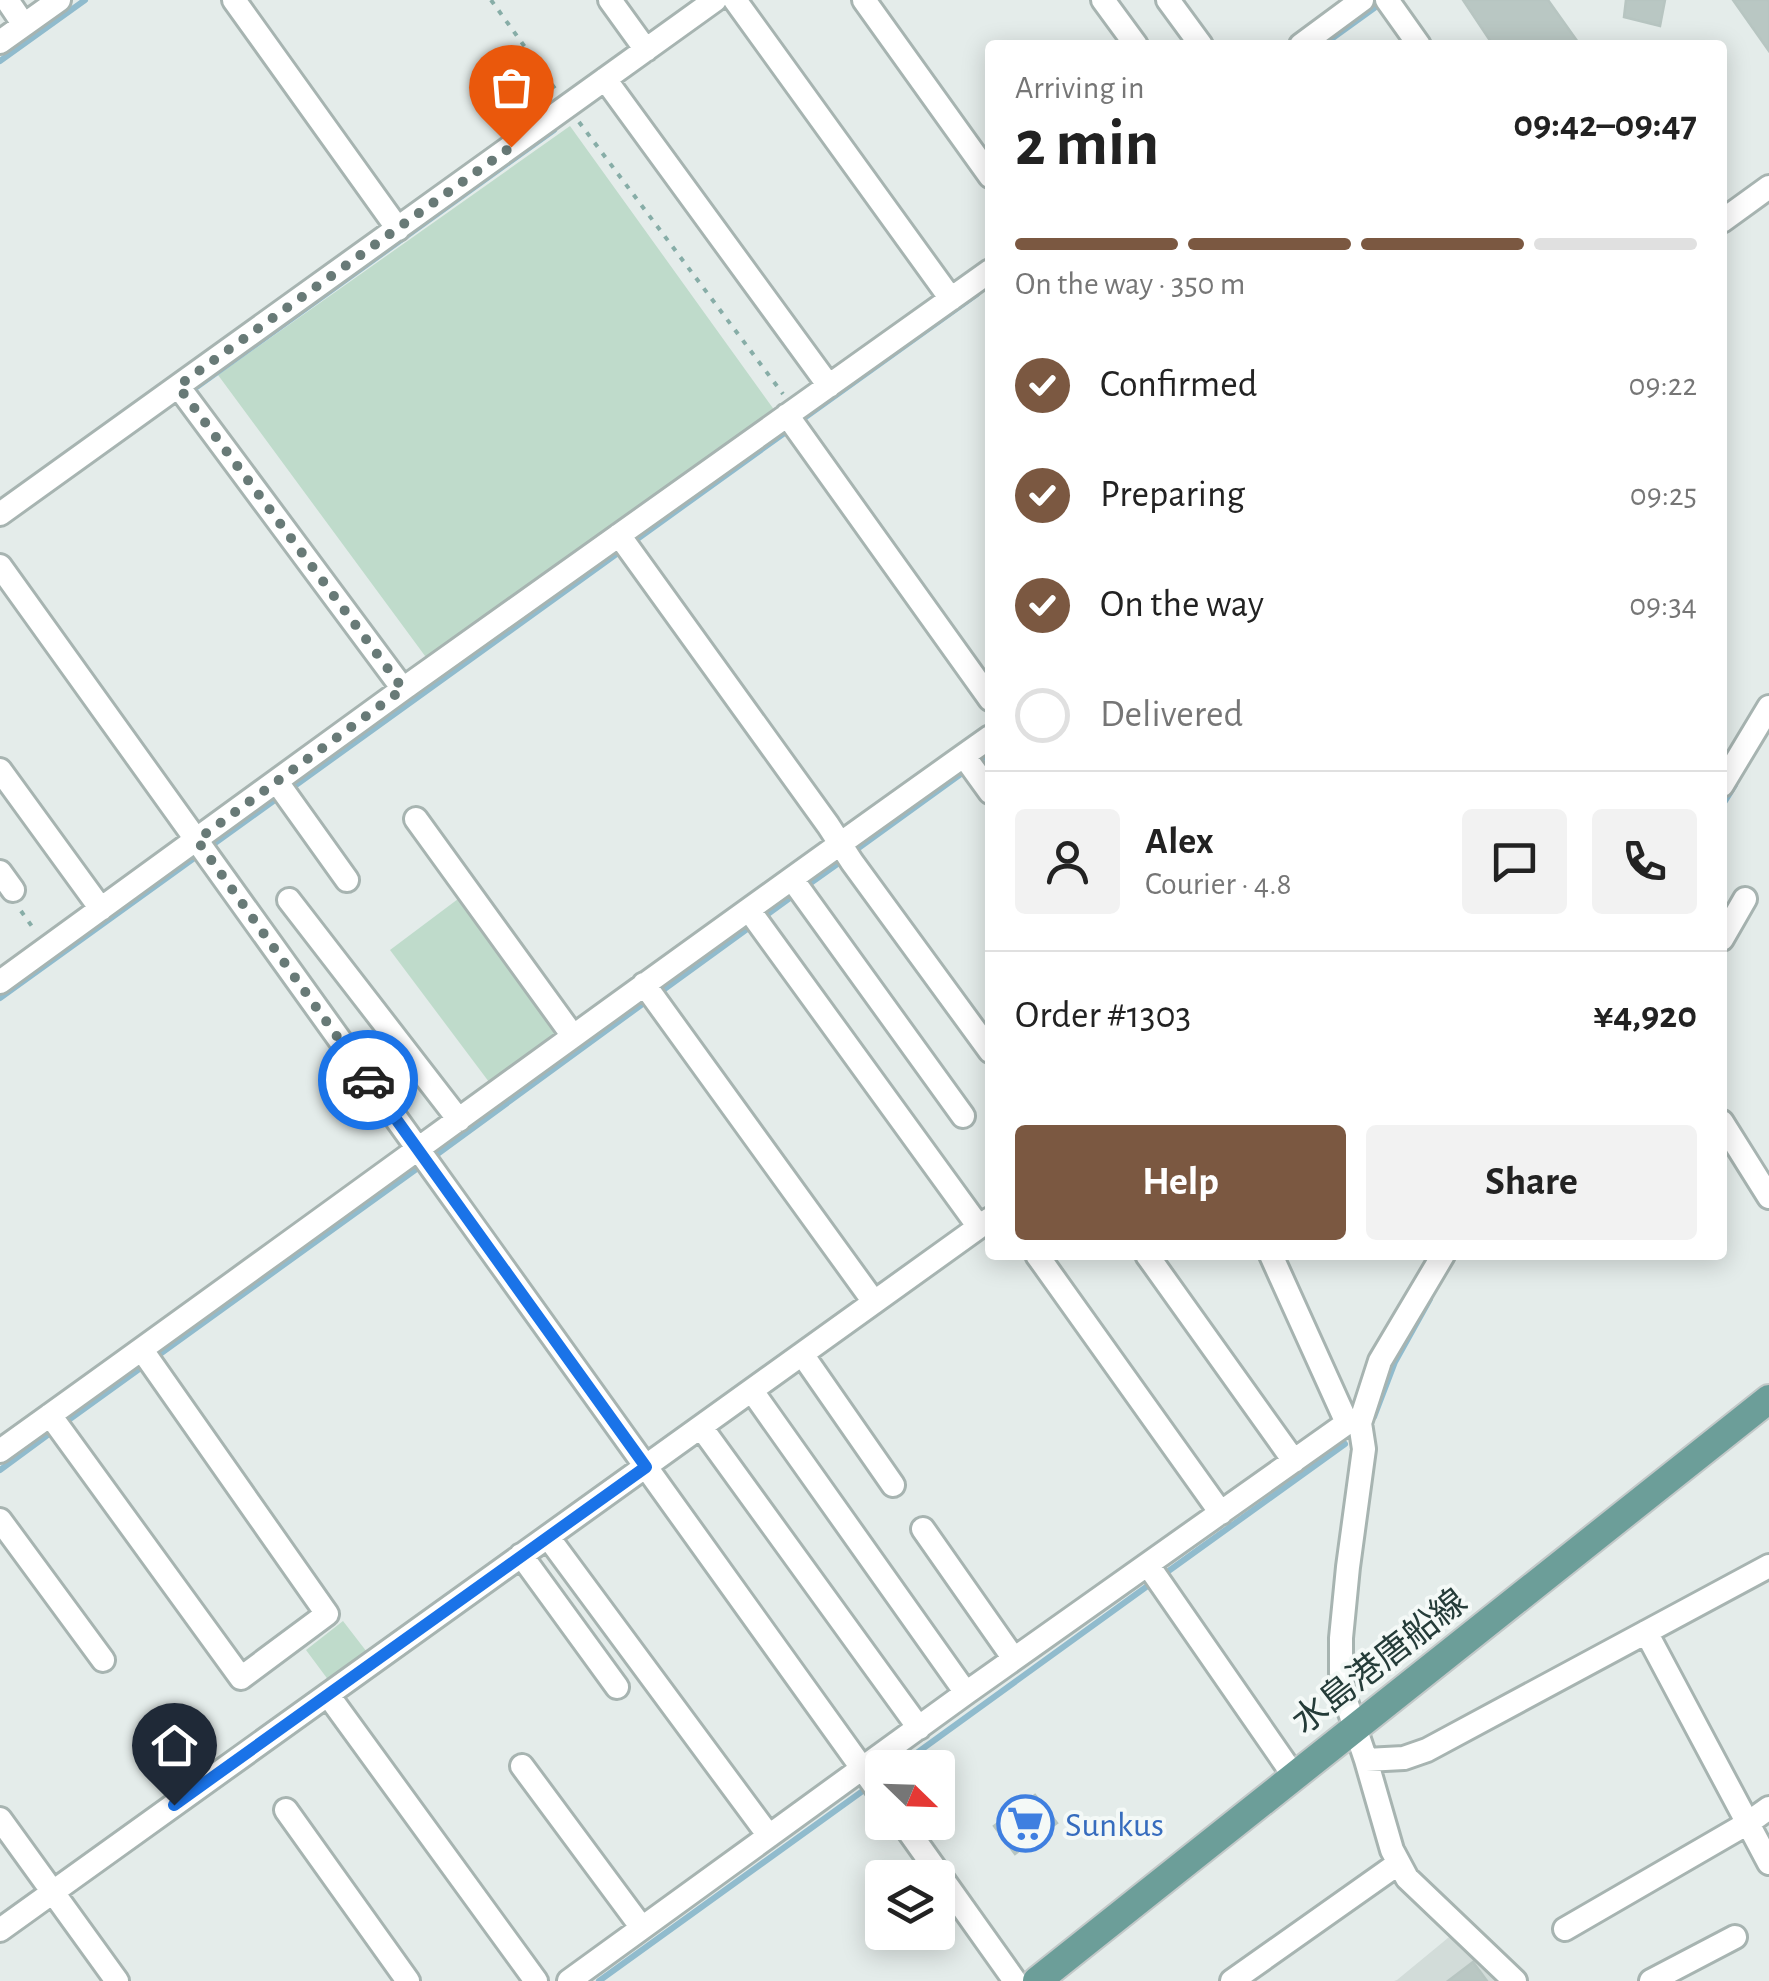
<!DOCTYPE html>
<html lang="en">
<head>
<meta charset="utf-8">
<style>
	body { margin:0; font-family:"Alegreya Sans","Noto Sans JP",sans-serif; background:#f2f2f2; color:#222; height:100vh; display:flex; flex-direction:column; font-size:38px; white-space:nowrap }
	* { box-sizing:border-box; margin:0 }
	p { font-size:32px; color:#767676 }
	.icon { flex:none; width:55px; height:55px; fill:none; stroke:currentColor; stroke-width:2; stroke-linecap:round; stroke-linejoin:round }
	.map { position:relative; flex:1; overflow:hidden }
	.drawer { position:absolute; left:985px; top:40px; width:742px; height:1220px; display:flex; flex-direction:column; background:#fff; border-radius:10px; box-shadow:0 5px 25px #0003 }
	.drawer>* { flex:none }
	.needle { width:65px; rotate:113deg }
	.controls { position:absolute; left:865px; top:1750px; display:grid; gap:20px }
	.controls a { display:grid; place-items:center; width:90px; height:90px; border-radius:10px; background:#fff; box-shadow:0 5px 25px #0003; font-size:50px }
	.pin { position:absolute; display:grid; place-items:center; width:85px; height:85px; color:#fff; margin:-102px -42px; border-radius:50% 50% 50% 0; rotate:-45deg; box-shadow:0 0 10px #0007 }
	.pin .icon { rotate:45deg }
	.courier { position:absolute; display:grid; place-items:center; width:100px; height:100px; margin:-50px; border:8px solid #1a73e8; border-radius:50%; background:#fff; color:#222; box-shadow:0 2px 12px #0007 }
	.overview em { font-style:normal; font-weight:700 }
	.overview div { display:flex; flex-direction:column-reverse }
	.overview { display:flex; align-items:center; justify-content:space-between; height:170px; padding:0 30px }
	h1 { font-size:65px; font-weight:700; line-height:75px }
	.bar { display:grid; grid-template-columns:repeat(4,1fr); gap:15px 10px; align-content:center; height:120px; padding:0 30px }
	.bar i { height:12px; border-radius:8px; background:#e0e0e0 }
	.bar .active { background:#7b5841 }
	.bar p { grid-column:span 4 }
	.line { display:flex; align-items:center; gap:25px; padding:0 30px; border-top:2px solid #e0e0e0 }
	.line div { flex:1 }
	.round { display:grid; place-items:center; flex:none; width:105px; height:105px; border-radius:10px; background:#f2f2f2 }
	ol { padding:0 30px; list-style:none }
	li { display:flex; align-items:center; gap:30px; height:110px }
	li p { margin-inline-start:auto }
	li .icon { padding:10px; border-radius:50%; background:#7b5841; color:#fff; stroke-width:4 }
	li:last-child { color:#767676 }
	li i { width:55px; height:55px; border:5px solid #e0e0e0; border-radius:50% }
	.action { display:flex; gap:20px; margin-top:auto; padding:20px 30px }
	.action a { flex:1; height:115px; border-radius:10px; background:#7b5841; color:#fff; font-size:40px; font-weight:700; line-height:115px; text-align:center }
	.action a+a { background:#f2f2f2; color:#222 }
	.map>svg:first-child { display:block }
</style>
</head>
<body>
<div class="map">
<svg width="1769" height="1981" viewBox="0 0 1769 1981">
	<rect width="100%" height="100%" fill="#e4ecea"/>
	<path fill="#d2dcd9" d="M1454 1933 1502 1981H1394L1397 1980Z"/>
	<path fill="#bfdbcb" d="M570 126 775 411 428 660 218 375Z
		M462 896 560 1027 558 1037 492 1086 390 950Z
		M343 1621 370 1656 332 1685 306 1650Z"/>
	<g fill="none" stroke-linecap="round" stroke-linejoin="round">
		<path stroke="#90bbcd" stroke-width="6" d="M1323 45 1384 1
			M0 61 85 0
			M191 391 554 130
			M800 421 977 294
			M289 790 790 429
			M1722 806 1735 785
			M853 852 990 753
			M805 887 843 860
			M659 993 794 895
			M0 998 279 797
			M432 1158 648 1000
			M1374 1417 1395 1362 1430 1299
			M63 1424 422 1165
			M0 1470 53 1431
			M1163 1575 1345 1444
			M896 1768 1153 1582
			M599 1981 882 1777"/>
	</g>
	<path fill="#b9c7c3" stroke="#b7c5c1" stroke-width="2.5" d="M1463 0H1548L1580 45H1493Z
		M1626 0H1665L1660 26 1624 17Z
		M1733 0H1769V51Z
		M1035 1795 1057 1823 1015 1854 994 1826Z
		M1473 1962 1487 1981H1448Z"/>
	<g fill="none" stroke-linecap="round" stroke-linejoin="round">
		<defs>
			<path id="minor" d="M7 0 24 25
				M234 0 398 229
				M610 0 646 50
				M735 0 951 299
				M864 0 990 176
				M1103 0 1136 45
				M1168 0 1201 45
				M1387 0 1419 45
				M0 42 59 0
				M1301 45 1362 0
				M605 79 829 386
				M1722 221 1769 187
				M178 386 403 689
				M787 415 990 699
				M0 514 715 0
				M619 535 828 825 852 862 990 1051
				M0 566 882 1796
				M964 756 990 792
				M0 770 101 909
				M277 782 347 880
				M1722 785 1769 707
				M416 819 573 1036
				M0 872 13 890
				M792 879 963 1116
				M289 900 459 1120
				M749 910 979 1227
				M1722 939 1745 899
				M0 982 403 689 990 271
				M644 984 874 1302
				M1722 1122 1769 1197
				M1037 1255 1221 1513
				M1147 1255 1294 1461
				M1271 1255 1347 1423H1360
				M1443 1255 1380 1361 1360 1423 1364 1449 1348 1567 1341 1638V1673L1345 1698 1366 1760 1392 1850 1407 1878 1515 1981
				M802 1354 893 1485
				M752 1391 966 1693
				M50 1415 241 1678 327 1614 142 1350
				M701 1427 919 1728
				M0 1451C331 1214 658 972 990 737
				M0 1520 103 1660
				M923 1529 1014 1659
				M548 1537 769 1836
				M521 1555 617 1687
				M1148 1565 1294 1776
				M1646 1632 1769 1863
				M328 1695 536 1981
				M1366 1760 1404 1758 1427 1750 1769 1566
				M522 1766 642 1928
				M286 1810 408 1981
				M0 1819 117 1981
				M902 1822 1015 1981
				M1565 1929 1748 1823 1769 1808
				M0 1930 990 1219
				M569 1981 966 1693 1347 1423
				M1232 1981 1399 1863
				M1651 1981 1735 1937"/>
			<path id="major" d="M1037 1981 1769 1399"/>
		</defs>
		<use href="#minor" stroke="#a7b4b1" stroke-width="28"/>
		<use href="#major" stroke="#c2c8c8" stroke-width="32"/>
		<path stroke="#87ada7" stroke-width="4" stroke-dasharray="5 8" stroke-linecap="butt" d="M491 0 556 90
			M579 122 783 394
			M21 911 36 932"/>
		<use href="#minor" stroke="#fff" stroke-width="22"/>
		<use href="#major" stroke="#6c9e99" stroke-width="28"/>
	</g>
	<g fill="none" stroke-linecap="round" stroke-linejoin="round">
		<path stroke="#687a77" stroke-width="10" stroke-dasharray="0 18" d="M368 1080 197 840 403 689 178 386 511 147"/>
		<path stroke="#1a73e8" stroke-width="12" d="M174 1805 646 1467 368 1080"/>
	</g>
	<defs>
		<symbol id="supermarket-ring" viewBox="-11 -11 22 22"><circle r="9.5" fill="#f4f9f7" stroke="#3f7fe0" stroke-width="1.5"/><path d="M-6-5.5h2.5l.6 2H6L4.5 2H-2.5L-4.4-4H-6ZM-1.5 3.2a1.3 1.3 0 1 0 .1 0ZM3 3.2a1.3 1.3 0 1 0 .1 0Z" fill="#3f7fe0"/></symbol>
	</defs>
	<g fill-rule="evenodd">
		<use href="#supermarket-ring" x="994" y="1792" width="63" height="63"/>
	</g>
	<g text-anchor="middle" stroke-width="8" stroke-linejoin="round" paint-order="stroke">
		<g font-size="35" fill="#253c39" stroke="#f4f9f7">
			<text transform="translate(1379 1661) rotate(-38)" y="12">水島港唐船線</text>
		</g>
		<g font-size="35" fill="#366cbe" stroke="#f4f9f7" text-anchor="start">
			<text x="1065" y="1836">Sunkus</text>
		</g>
	</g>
</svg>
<div class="controls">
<a><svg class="needle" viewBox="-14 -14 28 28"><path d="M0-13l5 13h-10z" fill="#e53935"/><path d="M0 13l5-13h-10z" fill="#767676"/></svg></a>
<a><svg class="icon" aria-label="layers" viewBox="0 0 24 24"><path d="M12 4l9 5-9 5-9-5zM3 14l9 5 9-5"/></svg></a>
</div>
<div class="pin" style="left:511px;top:147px;background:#ea580c"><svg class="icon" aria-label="bag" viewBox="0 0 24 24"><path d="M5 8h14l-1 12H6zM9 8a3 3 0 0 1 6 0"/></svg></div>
<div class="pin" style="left:174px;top:1805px;background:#1f2937"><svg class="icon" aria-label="home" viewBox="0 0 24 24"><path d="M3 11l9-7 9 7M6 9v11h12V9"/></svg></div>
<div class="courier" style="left:368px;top:1080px"><svg class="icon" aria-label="car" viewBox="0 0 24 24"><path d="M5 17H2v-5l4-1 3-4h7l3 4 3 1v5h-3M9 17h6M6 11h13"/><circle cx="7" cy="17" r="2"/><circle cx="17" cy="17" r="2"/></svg></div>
<section class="drawer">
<div class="overview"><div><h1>2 min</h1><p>Arriving in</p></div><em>09:42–09:47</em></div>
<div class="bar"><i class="active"></i><i class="active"></i><i class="active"></i><i></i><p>On the way · 350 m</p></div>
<ol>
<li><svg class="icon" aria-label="check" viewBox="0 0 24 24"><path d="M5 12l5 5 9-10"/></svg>Confirmed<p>09:22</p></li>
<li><svg class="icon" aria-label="check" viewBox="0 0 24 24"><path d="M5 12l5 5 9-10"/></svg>Preparing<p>09:25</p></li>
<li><svg class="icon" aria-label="check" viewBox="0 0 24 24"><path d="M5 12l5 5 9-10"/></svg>On the way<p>09:34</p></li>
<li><i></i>Delivered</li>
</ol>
<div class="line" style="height:180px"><a class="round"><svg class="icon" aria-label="person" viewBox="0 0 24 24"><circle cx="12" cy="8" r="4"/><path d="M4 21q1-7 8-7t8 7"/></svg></a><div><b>Alex</b><p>Courier · 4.8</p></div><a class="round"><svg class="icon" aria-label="chat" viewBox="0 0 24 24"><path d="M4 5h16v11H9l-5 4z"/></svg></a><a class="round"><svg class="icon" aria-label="phone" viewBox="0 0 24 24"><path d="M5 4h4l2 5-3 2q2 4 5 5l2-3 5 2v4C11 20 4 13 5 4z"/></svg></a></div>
<div class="line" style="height:130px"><div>Order #1303</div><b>¥4,920</b></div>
<div class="action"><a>Help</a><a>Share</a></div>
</section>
</div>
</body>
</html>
